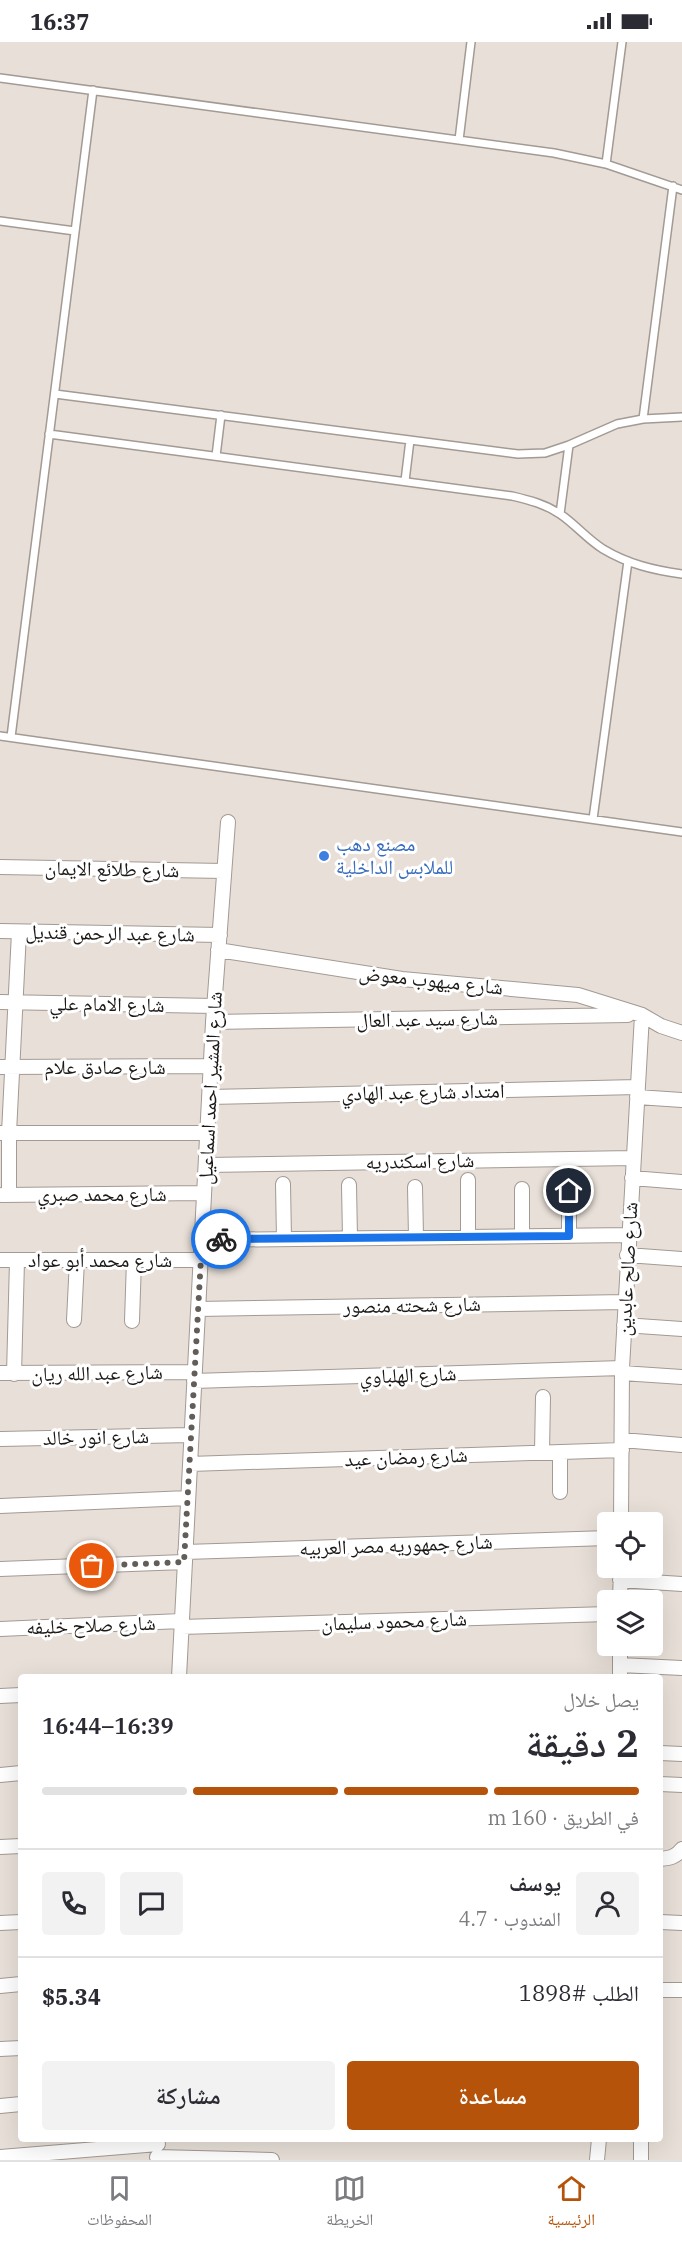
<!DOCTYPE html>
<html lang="ar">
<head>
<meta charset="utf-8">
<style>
	body { margin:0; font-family:"IBM Plex Serif","Noto Naskh Arabic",serif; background:#f2f2f3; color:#2b2b33; direction:rtl; height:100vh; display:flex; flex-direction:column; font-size:22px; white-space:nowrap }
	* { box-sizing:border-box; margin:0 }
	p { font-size:20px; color:#7c7c81 }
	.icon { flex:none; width:33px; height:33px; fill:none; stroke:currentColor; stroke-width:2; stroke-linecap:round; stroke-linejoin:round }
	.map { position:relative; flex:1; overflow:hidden; direction:ltr }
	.details { position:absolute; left:18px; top:1632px; width:645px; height:468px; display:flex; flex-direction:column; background:#fff; border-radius:6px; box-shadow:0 6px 24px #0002; direction:rtl }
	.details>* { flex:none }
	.buttons { position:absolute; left:597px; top:1470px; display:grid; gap:12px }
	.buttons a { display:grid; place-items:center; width:66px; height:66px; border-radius:6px; background:#fff; box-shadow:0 6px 24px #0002; font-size:30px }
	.pin { position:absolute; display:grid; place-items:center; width:51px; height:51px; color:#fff; margin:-26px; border:3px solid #fff; border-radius:50%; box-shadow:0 2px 6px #0007 }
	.courier { position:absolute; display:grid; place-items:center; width:60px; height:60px; margin:-30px; border:4px solid #1a73e8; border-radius:50%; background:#fff; color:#222; box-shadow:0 2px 8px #0007 }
	.head em { font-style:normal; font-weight:600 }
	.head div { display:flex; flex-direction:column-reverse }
	.head { display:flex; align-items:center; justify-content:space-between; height:102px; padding:0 24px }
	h1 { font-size:39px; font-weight:600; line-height:45px }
	.bar { display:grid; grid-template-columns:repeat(4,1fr); gap:9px 6px; align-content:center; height:72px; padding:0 24px }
	.bar i { height:8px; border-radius:4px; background:#e1e1e2 }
	.bar .selected { background:#b45309 }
	.bar p { grid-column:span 4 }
	.line { display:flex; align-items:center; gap:15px; padding:0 24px; border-top:2px solid #e1e1e2 }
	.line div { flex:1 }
	.round { display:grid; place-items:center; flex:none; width:63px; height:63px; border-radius:6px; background:#f2f2f3 }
	.primary-button { display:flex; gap:12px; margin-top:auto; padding:12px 24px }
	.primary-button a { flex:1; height:69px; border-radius:6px; background:#b45309; color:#fff; font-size:24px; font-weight:600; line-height:69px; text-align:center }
	.primary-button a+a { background:#f2f2f3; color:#2b2b33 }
	.status { display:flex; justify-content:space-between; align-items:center; height:42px; padding:0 30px; background:#fff; direction:ltr }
	.status svg { height:16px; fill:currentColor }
	.tabs { display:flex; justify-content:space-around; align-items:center; height:84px; border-top:2px solid #e1e1e2; background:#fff; font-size:16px; color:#7c7c81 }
	.tabs a { display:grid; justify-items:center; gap:3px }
	.tabs .selected { color:#b45309 }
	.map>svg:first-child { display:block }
</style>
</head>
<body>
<div class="status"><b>16:37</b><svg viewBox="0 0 49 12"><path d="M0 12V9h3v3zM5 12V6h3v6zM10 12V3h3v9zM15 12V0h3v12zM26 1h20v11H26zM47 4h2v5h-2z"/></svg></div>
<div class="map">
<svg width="682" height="2118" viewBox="0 0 682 2118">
	<rect width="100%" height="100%" fill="#e8e0d8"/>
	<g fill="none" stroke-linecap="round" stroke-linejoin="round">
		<defs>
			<path id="lane" d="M0 36 554 111 606 122 682 148
				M459 98 471 0
				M606 122 622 0
				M0 179 75 189
				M55 352 518 412 545 411 569 403 617 382 643 377 682 375
				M643 377 673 144
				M49 392 512 454C529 458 545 462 560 472 575 482 587 497 603 507 628 522 653 528 682 532
				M216 414 221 373
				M405 439 410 398
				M560 472 569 403
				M0 694 682 790
				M11 695 93 48
				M593 777 628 519"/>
			<path id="street" d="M0 825 224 829
				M0 889 220 893
				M218 908 402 937 578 953 642 973 661 984 682 991
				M0 960 214 964
				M213 980 628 973
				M0 1025 211 1024
				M209 1055 637 1045
				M637 1055 682 1058
				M0 1091H208
				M206 1123 633 1116
				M632 1136 682 1140
				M468 1138V1195
				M283 1142 284 1197
				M349 1143 350 1196
				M415 1145 416 1195
				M522 1147V1194
				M569 1149V1194
				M2 1153 204 1151
				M9 1153V1091L19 890
				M202 1198 629 1193
				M627 1213 682 1217
				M0 1218H200
				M198 1267 625 1260
				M74 1278 77 1218
				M132 1279 134 1218
				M624 1283 682 1287
				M0 1331 195 1330
				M622 1331 682 1335
				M14 1332 17 1219
				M194 1339 622 1326
				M0 1397 191 1393
				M622 1398 682 1403
				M542 1410 543 1355
				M190 1422 622 1408
				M560 1450V1410
				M0 1464 188 1456
				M621 1480 622 1326 642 973
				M185 1510 608 1496
				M0 1527 184 1520
				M620 1538 682 1542
				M620 1558 621 1526
				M181 1585 608 1572
				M0 1587 181 1579
				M620 1623 682 1626
				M179 1635 213 980 228 780
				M620 1635V1604
				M0 1654 21 1653
				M660 1711 682 1712
				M0 1733 21 1731
				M660 1742 682 1743
				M0 1805 21 1804
				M660 1817C670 1816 676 1815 682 1807
				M660 1880 682 1881
				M0 1881 21 1880
				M0 1944 21 1942
				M660 1948H682
				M0 2007 21 2006
				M0 2064 21 2062
				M641 2097V2118
				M0 2115 158 2102
				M157 2115 272 2118
				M597 2118 599 2097"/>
		</defs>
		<use href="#lane" stroke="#a29a93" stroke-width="10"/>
		<use href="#street" stroke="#a29a93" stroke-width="16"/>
		<use href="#lane" stroke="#fff" stroke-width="7"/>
		<use href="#street" stroke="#fff" stroke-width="14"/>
	</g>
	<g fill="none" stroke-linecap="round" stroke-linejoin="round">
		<path stroke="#625d59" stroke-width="6" stroke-dasharray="0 10.8" d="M92 1524 184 1520 202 1198 221 1197"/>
		<path stroke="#1a73e8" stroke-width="8" d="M221 1197 569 1194V1149"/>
	</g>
	<circle fill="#3f7fe0" stroke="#fff" stroke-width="2" cx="324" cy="814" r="6"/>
	<g text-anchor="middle" stroke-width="6" stroke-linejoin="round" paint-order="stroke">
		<g font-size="20" fill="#366cbe" stroke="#fff" text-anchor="start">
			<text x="336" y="809">مصنع دهب<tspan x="336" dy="23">للملابس الداخلية</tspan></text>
		</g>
		<g font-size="20" fill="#1a1715" stroke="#fff">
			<text transform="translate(112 827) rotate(1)" y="7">شارع طلائع الايمان</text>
			<text transform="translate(110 891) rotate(1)" y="7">شارع عبد الرحمن قنديل</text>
			<text transform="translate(431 938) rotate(6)" y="7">شارع ميهوب معوض</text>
			<text transform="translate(107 962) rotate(1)" y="7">شارع الامام علي</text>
			<text transform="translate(427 977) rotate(-1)" y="7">شارع سيد عبد العال</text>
			<text x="105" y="1032">شارع صادق علام</text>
			<text transform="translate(210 1046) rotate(-87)" y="7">شارع المشير احمد اسماعيل</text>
			<text transform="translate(423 1050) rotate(-1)" y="7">امتداد شارع عبد الهادي</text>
			<text transform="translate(420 1119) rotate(-1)" y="7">شارع اسكندريه</text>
			<text x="102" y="1159">شارع محمد صبري</text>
			<text x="100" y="1225">شارع محمد أبو عواد</text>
			<text transform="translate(627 1227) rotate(-87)" y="7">شارع صالح عابدين</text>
			<text transform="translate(412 1263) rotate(-1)" y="7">شارع شحته منصور</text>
			<text transform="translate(97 1331) rotate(-1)" y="7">شارع عبد الله ريان</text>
			<text transform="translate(408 1333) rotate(-2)" y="7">شارع الهلباوي</text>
			<text transform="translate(96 1395) rotate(-1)" y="7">شارع انور خالد</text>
			<text transform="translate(406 1415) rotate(-2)" y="7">شارع رمضان عيد</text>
			<text transform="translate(396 1503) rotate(-2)" y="7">شارع جمهوريه مصر العربيه</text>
			<text transform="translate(394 1579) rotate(-2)" y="7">شارع محمود سليمان</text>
			<text transform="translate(91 1583) rotate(-2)" y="7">شارع صلاح خليفه</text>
		</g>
	</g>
</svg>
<div class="buttons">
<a><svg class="icon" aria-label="locate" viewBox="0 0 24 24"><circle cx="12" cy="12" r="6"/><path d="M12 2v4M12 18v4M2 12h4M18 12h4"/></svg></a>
<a><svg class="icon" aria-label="layers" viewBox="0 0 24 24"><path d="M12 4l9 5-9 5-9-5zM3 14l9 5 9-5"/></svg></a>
</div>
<div class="pin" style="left:92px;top:1524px;background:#ea580c"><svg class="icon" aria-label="bag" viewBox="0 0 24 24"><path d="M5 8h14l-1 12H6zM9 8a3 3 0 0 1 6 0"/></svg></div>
<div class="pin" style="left:569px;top:1149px;background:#1f2937"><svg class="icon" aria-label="home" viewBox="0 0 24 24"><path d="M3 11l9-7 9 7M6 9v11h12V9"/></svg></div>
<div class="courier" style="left:221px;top:1197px"><svg class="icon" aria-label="bike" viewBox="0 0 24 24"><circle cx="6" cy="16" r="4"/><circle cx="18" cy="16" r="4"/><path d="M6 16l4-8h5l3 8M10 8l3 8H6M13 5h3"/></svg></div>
<section class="details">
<div class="head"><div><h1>2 دقيقة</h1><p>يصل خلال</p></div><em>16:39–16:44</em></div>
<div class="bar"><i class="selected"></i><i class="selected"></i><i class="selected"></i><i></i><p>في الطريق · 160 m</p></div>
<div class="line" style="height:108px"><a class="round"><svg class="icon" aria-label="person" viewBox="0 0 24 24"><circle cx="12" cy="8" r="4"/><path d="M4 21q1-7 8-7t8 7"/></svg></a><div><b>يوسف</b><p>المندوب · 4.7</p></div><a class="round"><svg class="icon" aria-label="chat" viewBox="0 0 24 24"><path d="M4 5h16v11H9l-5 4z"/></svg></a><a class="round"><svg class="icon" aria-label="phone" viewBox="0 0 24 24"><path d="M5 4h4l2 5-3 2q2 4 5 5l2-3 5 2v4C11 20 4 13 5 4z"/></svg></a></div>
<div class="line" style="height:78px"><div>الطلب #1898</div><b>$5.34</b></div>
<div class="primary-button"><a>مساعدة</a><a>مشاركة</a></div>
</section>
</div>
<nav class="tabs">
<a class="selected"><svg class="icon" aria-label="home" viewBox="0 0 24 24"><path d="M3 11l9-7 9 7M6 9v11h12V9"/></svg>الرئيسية</a>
<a><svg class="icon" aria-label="map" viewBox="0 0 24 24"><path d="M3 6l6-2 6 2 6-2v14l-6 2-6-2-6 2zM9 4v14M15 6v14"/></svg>الخريطة</a>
<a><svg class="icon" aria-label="saved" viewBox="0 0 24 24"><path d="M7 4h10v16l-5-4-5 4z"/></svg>المحفوظات</a>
</nav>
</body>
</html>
